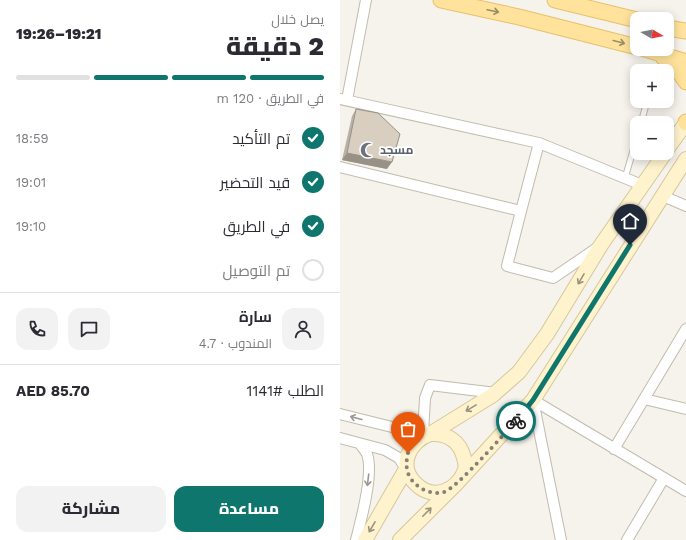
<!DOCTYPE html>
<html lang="ar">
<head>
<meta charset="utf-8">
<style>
	body { margin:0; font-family:"Work Sans",Cairo,sans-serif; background:#f2f2f3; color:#2b2b33; direction:rtl; height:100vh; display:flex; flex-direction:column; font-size:15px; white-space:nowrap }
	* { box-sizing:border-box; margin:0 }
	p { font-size:13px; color:#7c7c81 }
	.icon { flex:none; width:22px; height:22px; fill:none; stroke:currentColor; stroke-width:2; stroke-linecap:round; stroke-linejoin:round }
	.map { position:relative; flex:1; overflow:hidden; direction:ltr }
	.drawer { display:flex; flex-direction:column; background:#fff; width:340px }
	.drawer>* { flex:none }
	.needle { width:26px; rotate:99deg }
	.fabs { position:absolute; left:290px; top:12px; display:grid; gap:8px }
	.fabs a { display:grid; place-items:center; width:44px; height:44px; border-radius:8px; background:#fff; box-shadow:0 2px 10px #0003; font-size:20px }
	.pin { position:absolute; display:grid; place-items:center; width:34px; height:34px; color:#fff; margin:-41px -17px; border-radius:50% 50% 50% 0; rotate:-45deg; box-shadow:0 0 4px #0007 }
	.pin .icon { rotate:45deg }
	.courier { position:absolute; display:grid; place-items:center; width:40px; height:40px; margin:-20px; border:3px solid #0f766e; border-radius:50%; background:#fff; color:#222; box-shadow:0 1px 5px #0007 }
	.head em { font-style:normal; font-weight:800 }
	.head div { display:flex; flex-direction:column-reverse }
	.head { display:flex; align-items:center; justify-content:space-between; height:68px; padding:0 16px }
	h1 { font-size:26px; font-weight:800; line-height:30px }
	.bar { display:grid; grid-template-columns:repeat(4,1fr); gap:6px 4px; align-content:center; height:48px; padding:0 16px }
	.bar i { height:5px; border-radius:3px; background:#e1e1e2 }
	.bar .current { background:#0f766e }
	.bar p { grid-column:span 4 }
	.line { display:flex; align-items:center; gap:10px; padding:0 16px; border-top:1px solid #e1e1e2 }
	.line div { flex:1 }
	.round { display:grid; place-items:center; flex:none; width:42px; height:42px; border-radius:12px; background:#f2f2f3 }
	ol { padding:0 16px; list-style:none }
	li { display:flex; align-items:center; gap:12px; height:44px }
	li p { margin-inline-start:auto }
	li .icon { padding:4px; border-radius:50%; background:#0f766e; color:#fff; stroke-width:4 }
	li:last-child { color:#7c7c81 }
	li i { width:22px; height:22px; border:2px solid #e1e1e2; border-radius:50% }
	.action { display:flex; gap:8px; margin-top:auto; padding:8px 16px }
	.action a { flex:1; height:46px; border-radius:12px; background:#0f766e; color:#fff; font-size:16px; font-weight:800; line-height:46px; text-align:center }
	.action a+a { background:#f2f2f3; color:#2b2b33 }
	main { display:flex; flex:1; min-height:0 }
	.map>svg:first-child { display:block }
</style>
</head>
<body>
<main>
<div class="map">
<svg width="346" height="540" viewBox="0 0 346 540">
	<rect width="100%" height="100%" fill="#f6f3ec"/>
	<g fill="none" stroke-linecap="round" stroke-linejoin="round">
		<defs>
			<path id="lane" d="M301 123 307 101
				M285 178 297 137"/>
			<path id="street" d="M0 99 199 143 302 185
				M7 100 26 0
				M0 167 181 211 199 143
				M323 196 346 206
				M181 211 167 266 213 278 257 248
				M304 399 346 409
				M193 400 346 491
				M193 400 221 540
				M0 414 52 427 90 434
				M83 433 85 398 90 385 156 393
				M0 438 45 450 59 458 66 469
				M274 449 346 329
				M16 540C21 520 34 473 27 454 25 450 22 447 20 444
				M287 540 324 478"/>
			<path id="secondary" d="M327 149 346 123
				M90 434C107 433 120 441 124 458 125 461 126 466 125 470 117 491 93 501 76 484 57 466 69 442 90 434L153 395 179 372 207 334 261 245 325 153
				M25 540 66 469
				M60 540 116 484 193 400 346 159"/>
			<path id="primary" d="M101 0 179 17 297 47
				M215 0 297 20
				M327 28 346 31
				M305 49 346 62
				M323 57 338 70 346 82
				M346 123V122"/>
		</defs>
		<use href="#lane" stroke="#c2bbae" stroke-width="7"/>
		<use href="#street" stroke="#c2bbae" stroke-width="12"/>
		<use href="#secondary" stroke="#d6c79b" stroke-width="16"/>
		<use href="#primary" stroke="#e6c16a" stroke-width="17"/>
		<use href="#lane" stroke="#fff" stroke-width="5"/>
		<use href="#street" stroke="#fff" stroke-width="10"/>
		<use href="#secondary" stroke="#fff3cd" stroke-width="14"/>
		<use href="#primary" stroke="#ffe39c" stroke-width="15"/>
	</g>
	<path fill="#bab2a6" d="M16 109 47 169 2 160 12 116Z"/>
	<path fill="#979187" d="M7 153 52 162 47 169 2 160Z"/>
	<path fill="#d8cfc1" stroke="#979187" d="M16 109 38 113 60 134 52 162 7 153Z"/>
	<defs><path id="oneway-shaft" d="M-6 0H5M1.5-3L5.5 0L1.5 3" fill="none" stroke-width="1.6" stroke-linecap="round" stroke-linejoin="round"/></defs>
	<g stroke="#9c8c66">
		<use href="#oneway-shaft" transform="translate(153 11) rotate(12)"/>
		<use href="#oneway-shaft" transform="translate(279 42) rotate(15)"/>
	</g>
	<g stroke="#9c937c">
		<use href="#oneway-shaft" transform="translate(241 279) rotate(120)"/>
		<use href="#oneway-shaft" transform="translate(131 408) rotate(149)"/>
		<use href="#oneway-shaft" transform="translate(87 512) rotate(-45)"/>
		<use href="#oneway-shaft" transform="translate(32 527) rotate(120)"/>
	</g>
	<g stroke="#9c9892">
		<use href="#oneway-shaft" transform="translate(16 418) rotate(-165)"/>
		<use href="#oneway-shaft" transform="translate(28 480) rotate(97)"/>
	</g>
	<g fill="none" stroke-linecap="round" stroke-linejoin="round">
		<path stroke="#878178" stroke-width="4" stroke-dasharray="0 7.2" d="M68 453C65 466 66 477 78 486 84 491 96 495 104 492 118 487 163 435 176 421"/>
		<path stroke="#0f766e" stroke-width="5" d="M176 421 193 400 290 245"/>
	</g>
	<defs>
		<symbol id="mosque-bare" viewBox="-9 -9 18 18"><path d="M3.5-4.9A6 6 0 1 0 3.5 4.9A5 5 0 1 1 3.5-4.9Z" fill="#6b7280" stroke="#fff" stroke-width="2.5" paint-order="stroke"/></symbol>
	</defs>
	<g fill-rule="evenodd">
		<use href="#mosque-bare" x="17" y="139" width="22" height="22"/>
	</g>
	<g text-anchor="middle" stroke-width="3.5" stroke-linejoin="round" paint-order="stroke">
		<g font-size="12" font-weight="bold" fill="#5b616d" stroke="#fff" text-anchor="start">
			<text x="40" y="154">مسجد</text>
		</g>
	</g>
</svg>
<div class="fabs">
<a><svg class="needle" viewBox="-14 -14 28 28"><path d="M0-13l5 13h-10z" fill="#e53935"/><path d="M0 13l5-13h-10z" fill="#7c7c81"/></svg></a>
<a>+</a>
<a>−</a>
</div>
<div class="pin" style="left:68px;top:453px;background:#ea580c"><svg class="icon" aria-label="bag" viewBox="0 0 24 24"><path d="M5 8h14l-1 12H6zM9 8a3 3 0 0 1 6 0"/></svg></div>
<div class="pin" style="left:290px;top:245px;background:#1f2937"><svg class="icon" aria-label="home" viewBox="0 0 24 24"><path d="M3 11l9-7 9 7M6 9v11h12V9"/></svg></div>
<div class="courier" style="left:176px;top:421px"><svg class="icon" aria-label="bike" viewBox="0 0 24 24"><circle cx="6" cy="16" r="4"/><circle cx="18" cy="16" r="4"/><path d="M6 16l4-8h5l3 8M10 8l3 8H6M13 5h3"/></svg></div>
</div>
<section class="drawer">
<div class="head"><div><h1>2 دقيقة</h1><p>يصل خلال</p></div><em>19:21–19:26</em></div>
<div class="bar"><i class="current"></i><i class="current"></i><i class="current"></i><i></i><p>في الطريق · 120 m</p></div>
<ol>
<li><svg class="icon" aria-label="check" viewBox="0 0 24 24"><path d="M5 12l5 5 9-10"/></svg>تم التأكيد<p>18:59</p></li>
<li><svg class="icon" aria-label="check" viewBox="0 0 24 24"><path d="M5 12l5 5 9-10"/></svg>قيد التحضير<p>19:01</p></li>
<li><svg class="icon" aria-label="check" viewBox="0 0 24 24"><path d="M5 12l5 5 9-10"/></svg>في الطريق<p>19:10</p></li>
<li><i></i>تم التوصيل</li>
</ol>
<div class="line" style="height:72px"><a class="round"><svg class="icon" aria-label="person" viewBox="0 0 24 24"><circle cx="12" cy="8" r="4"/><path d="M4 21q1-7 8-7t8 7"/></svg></a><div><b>سارة</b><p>المندوب · 4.7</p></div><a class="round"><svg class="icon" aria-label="chat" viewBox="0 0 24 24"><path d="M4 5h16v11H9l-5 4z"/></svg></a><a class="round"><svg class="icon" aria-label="phone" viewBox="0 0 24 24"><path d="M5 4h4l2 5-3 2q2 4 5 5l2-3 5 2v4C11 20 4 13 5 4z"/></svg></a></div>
<div class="line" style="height:52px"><div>الطلب #1141</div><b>AED 85.70</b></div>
<div class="action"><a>مساعدة</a><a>مشاركة</a></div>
</section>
</main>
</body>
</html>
